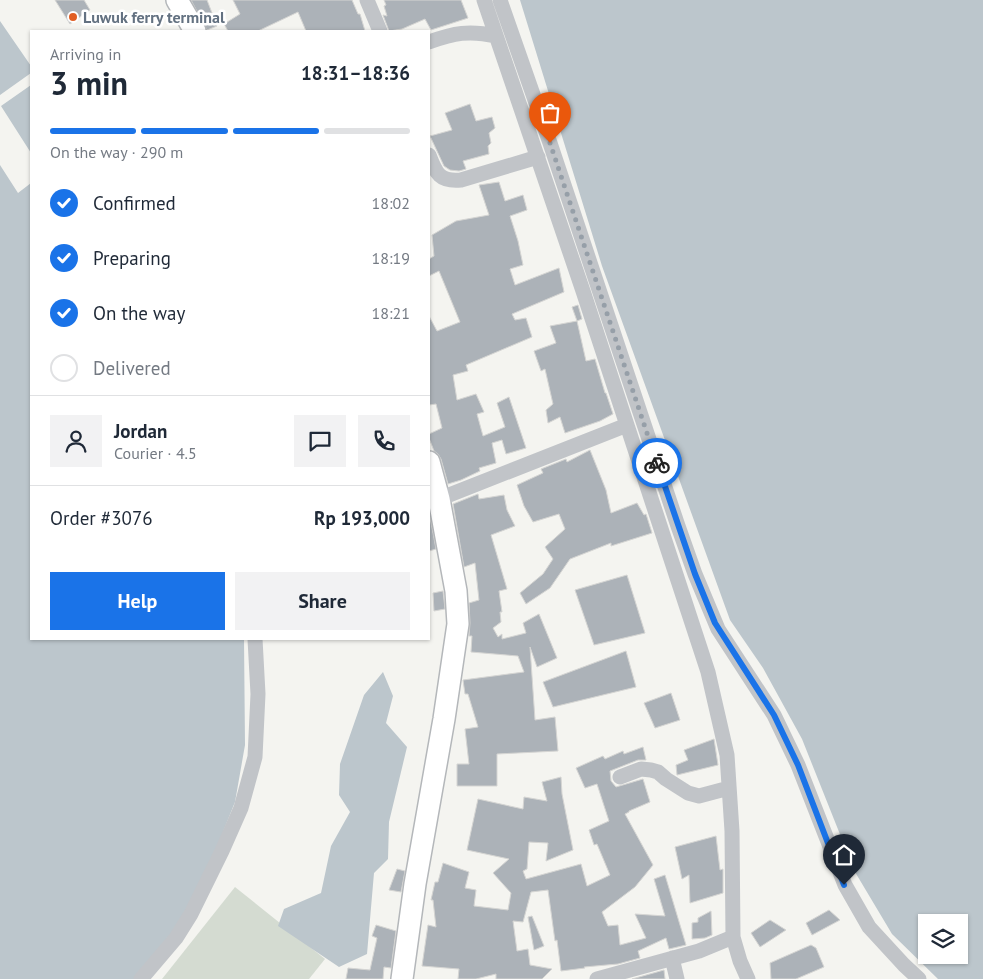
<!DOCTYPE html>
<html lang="en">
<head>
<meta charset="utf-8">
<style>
	body { margin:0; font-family:"PT Sans",sans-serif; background:#f2f2f3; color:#1f2937; height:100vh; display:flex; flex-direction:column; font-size:19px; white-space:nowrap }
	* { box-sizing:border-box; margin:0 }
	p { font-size:16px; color:#747a83 }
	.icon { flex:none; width:28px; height:28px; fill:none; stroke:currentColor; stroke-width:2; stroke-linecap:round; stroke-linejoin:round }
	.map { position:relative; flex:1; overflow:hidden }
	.drawer { position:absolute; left:30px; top:30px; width:400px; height:610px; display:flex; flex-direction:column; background:#fff; border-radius:0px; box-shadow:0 1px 4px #0004 }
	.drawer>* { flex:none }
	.controls { position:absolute; left:918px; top:914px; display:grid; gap:10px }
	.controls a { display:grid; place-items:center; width:50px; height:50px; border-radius:0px; background:#fff; box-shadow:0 1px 4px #0004; font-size:25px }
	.pin { position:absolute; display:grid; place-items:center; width:42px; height:42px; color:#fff; margin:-51px -21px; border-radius:50% 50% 50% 0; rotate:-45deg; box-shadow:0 0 5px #0007 }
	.pin .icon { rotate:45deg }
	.courier { position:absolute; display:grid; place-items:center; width:50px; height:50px; margin:-25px; border:4px solid #1a73e8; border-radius:50%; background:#fff; color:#222; box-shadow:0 1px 6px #0007 }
	.summary em { font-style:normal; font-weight:700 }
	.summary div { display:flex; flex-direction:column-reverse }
	.summary { display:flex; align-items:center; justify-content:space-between; height:85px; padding:0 20px }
	h1 { font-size:32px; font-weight:700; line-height:38px }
	.bar { display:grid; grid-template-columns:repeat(4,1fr); gap:8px 5px; align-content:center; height:60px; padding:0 20px }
	.bar i { height:6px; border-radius:4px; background:#e0e1e3 }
	.bar .on { background:#1a73e8 }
	.bar p { grid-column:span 4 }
	.line { display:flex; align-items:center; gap:12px; padding:0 20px; border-top:1px solid #e0e1e3 }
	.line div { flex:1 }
	.round { display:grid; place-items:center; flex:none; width:52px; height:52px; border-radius:0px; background:#f2f2f3 }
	ol { padding:0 20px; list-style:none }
	li { display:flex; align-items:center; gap:15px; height:55px }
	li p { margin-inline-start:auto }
	li .icon { padding:5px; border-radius:50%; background:#1a73e8; color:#fff; stroke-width:4 }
	li:last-child { color:#747a83 }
	li i { width:28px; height:28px; border:2px solid #e0e1e3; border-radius:50% }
	.button { display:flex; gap:10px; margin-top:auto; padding:10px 20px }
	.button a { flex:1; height:58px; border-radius:0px; background:#1a73e8; color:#fff; font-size:20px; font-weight:700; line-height:58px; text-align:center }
	.button a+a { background:#f2f2f3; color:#1f2937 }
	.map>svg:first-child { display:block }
</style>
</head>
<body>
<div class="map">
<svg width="983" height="979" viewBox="0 0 983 979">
	<rect width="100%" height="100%" fill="#f4f4f0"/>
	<path fill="#d4dbd1" d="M235 887 325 959 309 979H162Z"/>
	<path fill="#bcc6cc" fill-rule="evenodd" d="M520 0H983V979H938L892 934 855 872 802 739 763 668 730 620 602 266ZM926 922H959V955H926Z
		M0 21 31 66V639H244L245 745 235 802 192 909 136 979H0Z
		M383 672 393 696 386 723 407 747 389 822 388 859 374 873 367 954 339 967 278 926 284 909 321 893 331 846 350 812 339 795 340 764 364 695Z"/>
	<path fill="#f4f4f0" d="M31 73V85L1 106 31 153V183L18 193 0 165V95Z"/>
	<path fill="#acb2b8" stroke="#d5d5d3" d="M55 0H84L90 10 70 24Z
		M191 0H207L217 26 207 30Z
		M233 0H352L358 14H360L365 31H306L298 12 258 31H228L224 24 240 14Z
		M384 0H461L468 18 431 30 425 19 402 29 389 31 383 15 387 16 384 6 386 5Z
		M470 104 476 121 492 117 495 128 489 133 491 143 488 146 489 154 463 161 466 169 459 171 450 170 444 166 430 136 452 130 445 113Z
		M499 182 505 201 523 195 527 210 510 216 518 241 523 265 510 269 515 285 559 268 564 292 512 314 515 320 526 318 532 337 466 365 468 371 453 375 457 400 476 394 484 412 477 414 483 436 505 427 497 403 509 397 526 448 506 454 502 440 492 443 496 463 479 468 480 471 461 480 448 484 441 459 438 454 434 451 429 438V434L442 428 436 404 429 405V316L437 331 460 322 439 271 429 276V259L434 256 432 235 456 221 489 215 479 185Z
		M578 305 582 319 577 321 572 307Z
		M577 321 586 361 595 359 605 393H606L613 414 600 421 565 433 560 417 548 423 546 410 553 404 545 369 541 371 534 351 556 343 550 326Z
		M590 450 606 490 611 513 637 503 644 515 646 514 652 533 611 546V543L570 559 550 588 526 604 520 593 543 574 553 559 545 547 565 529 559 514 533 522 524 506 517 485 543 473 541 469 566 459 567 462Z
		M478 494 479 499 504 495 507 510 515 526 491 535 507 589 499 591 502 612H500L501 622 493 628 498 637 502 634V639L526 633 523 623 539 614 557 658 537 667 530 647 535 720 555 717 558 751 497 754V786H457V764H469L465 729 478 727 468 694H465L463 680 524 672 518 656 471 652 472 636H469L470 623 469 603 479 600 475 563 464 567 453 504Z
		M429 512 436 549 429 551Z
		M627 575 645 633 594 645 575 590Z
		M443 591 445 609 434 611 433 593Z
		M626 651 636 687 553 707 543 682Z
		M671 693 680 720 655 728 644 703Z
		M714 739 718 765 677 775 676 765 688 760 684 750Z
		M643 747 646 760H638L610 771 611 781 616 787 643 779 650 802 629 811V812L625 814 653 865 635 887 602 912 608 926 618 925 620 945 646 938 635 914 665 916 654 879 665 875 686 945 669 949 666 938 638 951 640 958 618 964 584 967 585 968 561 971 557 940 555 941 548 890 531 892 523 922 513 921 517 951 528 949 530 965 552 969 542 979H496V974L476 979H458L459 969 422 966 428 925 436 927 433 900H431L435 882H438L443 863 469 872 465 888 476 890 474 906 508 910 511 893 493 873 509 859 467 850 478 799 523 809 524 797 547 801 542 782 561 777 562 794 573 850 546 861 548 843 529 842 527 869 523 871 526 879 581 864 587 886 610 875 597 844 594 845 589 830 609 821 597 784 585 788 576 768 603 756 605 759 623 751 624 754Z
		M716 836 720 870 723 869V893L690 903 689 875 682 879 675 847Z
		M397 869 405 871 401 892 389 890Z
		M829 910 840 920 812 935 806 923Z
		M711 911 712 935 705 938 692 939V923L698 922V918Z
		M532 916 544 946 534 950 528 917Z
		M770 920 786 930 760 947 751 933Z
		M376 925 396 931 391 968 384 967 383 979H346L348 968 370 970 377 938 372 936Z
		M811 945 816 948 824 967 796 979H771L770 963Z
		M664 970 665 979H632Z"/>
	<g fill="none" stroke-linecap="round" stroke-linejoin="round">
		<defs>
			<path id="highway" d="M177 0 195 31
				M402 979 415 884 444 719 458 624 456 591 439 499 429 462"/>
		</defs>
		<use href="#highway" stroke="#b4b7ba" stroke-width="24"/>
		<path stroke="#c1c4c8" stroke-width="15" d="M367 0 380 31
			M484 0 583 291 708 672 727 755 732 831 733 937 740 961 748 979
			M500 0 550 143 678 526 695 574 718 629 774 715 798 765 845 885 869 927 904 965 919 979
			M429 42C454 33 469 30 496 36
			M429 155C436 173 439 182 461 180L538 157
			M439 499 627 425
			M620 777 641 769 651 770 658 772 666 779 688 793 699 796 729 788
			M672 958 677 979
			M141 979 176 938 191 914 222 851 241 808 255 757 258 694 255 639
			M597 979 699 951 733 937"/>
		<use href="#highway" stroke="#fff" stroke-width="21"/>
	</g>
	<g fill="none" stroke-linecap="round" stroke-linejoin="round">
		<path stroke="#969fa8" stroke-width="5" stroke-dasharray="0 9" d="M550 143 657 463"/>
		<path stroke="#1a73e8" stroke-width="6" d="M657 463 695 574 715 623 774 715 798 765 844 885"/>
	</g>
	<circle fill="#e15e23" stroke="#fff" stroke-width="2" cx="73" cy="17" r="5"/>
	<g text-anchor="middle" stroke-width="5" stroke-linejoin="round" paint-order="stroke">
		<g font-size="16" font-weight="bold" fill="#637181" stroke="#fff" text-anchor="start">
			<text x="83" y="23">Luwuk ferry terminal</text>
		</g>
	</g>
</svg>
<div class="controls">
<a><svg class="icon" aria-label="layers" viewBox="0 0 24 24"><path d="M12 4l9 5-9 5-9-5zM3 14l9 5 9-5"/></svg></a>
</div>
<div class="pin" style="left:550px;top:143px;background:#ea580c"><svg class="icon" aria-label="bag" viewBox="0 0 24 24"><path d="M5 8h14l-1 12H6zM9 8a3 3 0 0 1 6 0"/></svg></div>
<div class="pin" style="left:844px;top:885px;background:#1f2937"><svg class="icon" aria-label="home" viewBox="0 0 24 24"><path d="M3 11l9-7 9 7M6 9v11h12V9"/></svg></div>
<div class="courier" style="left:657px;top:463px"><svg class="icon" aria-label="bike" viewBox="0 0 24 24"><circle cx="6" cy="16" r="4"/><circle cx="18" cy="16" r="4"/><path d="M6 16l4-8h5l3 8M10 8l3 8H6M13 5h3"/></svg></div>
<section class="drawer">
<div class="summary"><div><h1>3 min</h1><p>Arriving in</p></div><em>18:31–18:36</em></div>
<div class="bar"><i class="on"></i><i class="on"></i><i class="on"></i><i></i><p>On the way · 290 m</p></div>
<ol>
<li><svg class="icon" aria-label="check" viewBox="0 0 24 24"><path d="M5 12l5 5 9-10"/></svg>Confirmed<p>18:02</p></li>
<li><svg class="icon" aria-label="check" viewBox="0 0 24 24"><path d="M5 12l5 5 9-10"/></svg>Preparing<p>18:19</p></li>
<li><svg class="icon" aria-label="check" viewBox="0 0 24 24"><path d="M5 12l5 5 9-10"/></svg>On the way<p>18:21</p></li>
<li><i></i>Delivered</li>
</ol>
<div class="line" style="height:90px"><a class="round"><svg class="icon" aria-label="person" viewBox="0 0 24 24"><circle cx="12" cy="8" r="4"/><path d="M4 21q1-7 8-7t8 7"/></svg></a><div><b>Jordan</b><p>Courier · 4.5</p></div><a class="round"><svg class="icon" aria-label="chat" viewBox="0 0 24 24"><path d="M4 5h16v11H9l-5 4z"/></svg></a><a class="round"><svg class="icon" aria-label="phone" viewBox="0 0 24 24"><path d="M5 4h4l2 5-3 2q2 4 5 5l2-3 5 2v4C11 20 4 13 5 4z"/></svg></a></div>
<div class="line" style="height:65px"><div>Order #3076</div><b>Rp 193,000</b></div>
<div class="button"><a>Help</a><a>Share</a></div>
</section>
</div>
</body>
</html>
